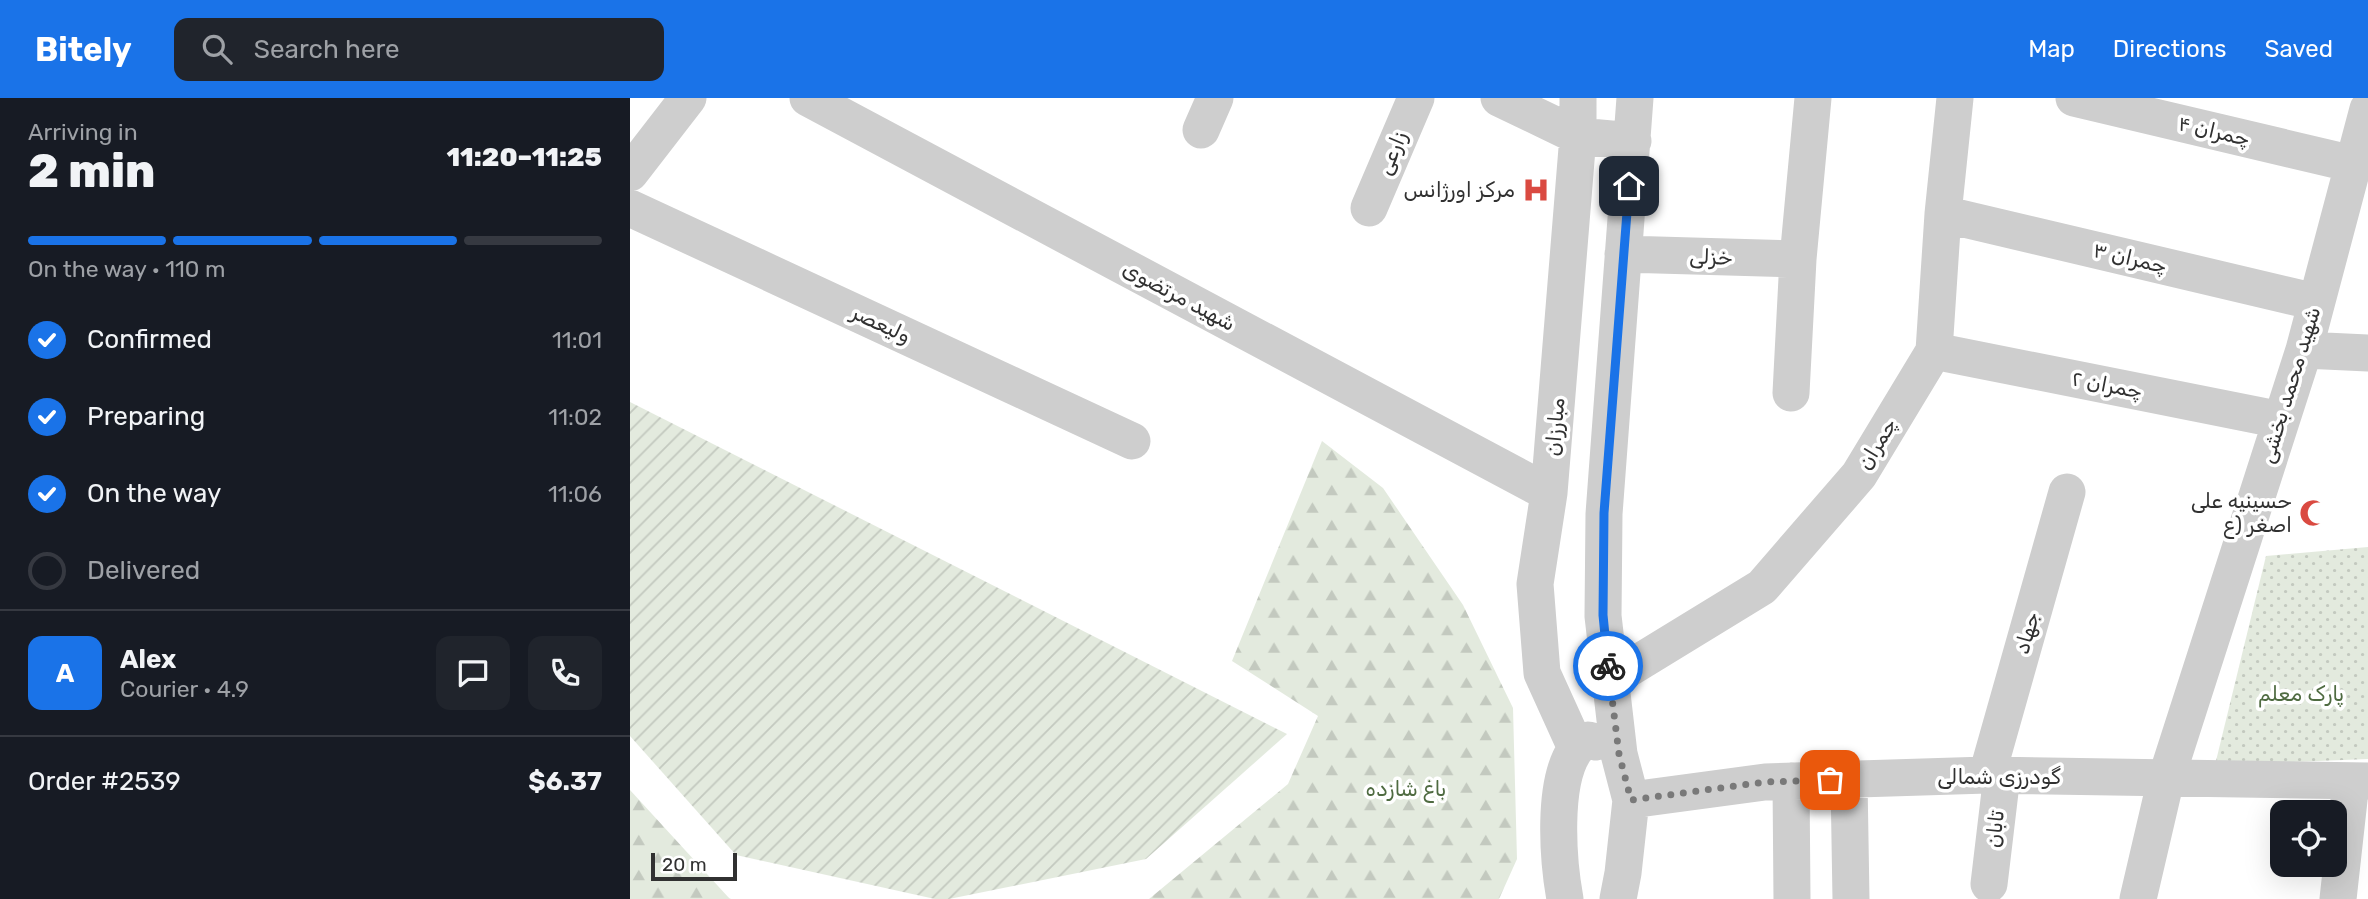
<!DOCTYPE html>
<html lang="en">
<head>
<meta charset="utf-8">
<style>
	body { margin:0; font-family:Rubik,"Noto Sans Arabic",sans-serif; background:#20242c; color:#f1f3f6; height:100vh; display:flex; flex-direction:column; font-size:26px; white-space:nowrap }
	* { box-sizing:border-box; margin:0 }
	p { font-size:23px; color:#9ea1a6 }
	.icon { flex:none; width:38px; height:38px; fill:none; stroke:currentColor; stroke-width:2; stroke-linecap:round; stroke-linejoin:round }
	.map { position:relative; flex:1; overflow:hidden }
	.side { display:flex; flex-direction:column; background:#171b24; width:630px }
	.side>* { flex:none }
	.tools { position:absolute; left:1640px; top:702px; display:grid; gap:14px }
	.tools a { display:grid; place-items:center; width:77px; height:77px; border-radius:14px; background:#171b24; box-shadow:0 7px 28px #0002; font-size:35px }
	.scale { position:absolute; left:21px; bottom:18px; width:86px; box-sizing:border-box; padding-left:7px; border:4px solid #313131; border-top:0; font-size:19px; line-height:24px; white-space:nowrap; color:#313131; -webkit-text-stroke:5px #fff; paint-order:stroke }
	.pin { position:absolute; display:grid; place-items:center; width:60px; height:60px; color:#fff; margin:-30px; border-radius:14px; box-shadow:0 4px 10px #0006 }
	.courier { position:absolute; display:grid; place-items:center; width:70px; height:70px; margin:-35px; border:5px solid #1a73e8; border-radius:50%; background:#fff; color:#222; box-shadow:0 2px 9px #0007 }
	.overview em { font-style:normal; font-weight:800 }
	.overview div { display:flex; flex-direction:column-reverse }
	.overview { display:flex; align-items:center; justify-content:space-between; height:119px; padding:0 28px }
	h1 { font-size:46px; font-weight:800; line-height:52px }
	.bar { display:grid; grid-template-columns:repeat(4,1fr); gap:10px 7px; align-content:center; height:84px; padding:0 28px }
	.bar i { height:9px; border-radius:5px; background:#363941 }
	.bar .active { background:#1a73e8 }
	.bar p { grid-column:span 4 }
	.line { display:flex; align-items:center; gap:18px; padding:0 28px; border-top:2px solid #363941 }
	.line div { flex:1 }
	.round { display:grid; place-items:center; flex:none; width:74px; height:74px; border-radius:14px; background:#20242c }
	ol { padding:0 28px; list-style:none }
	li { display:flex; align-items:center; gap:21px; height:77px }
	li p { margin-inline-start:auto }
	li .icon { padding:7px; border-radius:50%; background:#1a73e8; color:#fff; stroke-width:4 }
	li:last-child { color:#9ea1a6 }
	li i { width:38px; height:38px; border:4px solid #363941; border-radius:50% }
	header { display:flex; align-items:center; gap:42px; box-sizing:border-box; height:98px; padding:0 35px; background:#1a73e8; color:#fff }
	header strong { font-size:33px }
	nav { display:flex; gap:38px; margin-inline-start:auto; font-size:24px }
	.search { width:490px; height:63px; background:#20242c; display:flex; align-items:center; gap:18px; box-sizing:border-box; padding:0 24px; border-radius:14px; color:#9ea1a6; font-size:26px }
	main { display:flex; flex:1; min-height:0 }
	.map>svg:first-child { display:block }
</style>
</head>
<body>
<header>
<strong>Bitely</strong>
<div class="search"><svg class="icon" aria-label="search" viewBox="0 0 24 24"><circle cx="10" cy="10" r="6"/><path d="M15 15l6 6"/></svg>Search here</div>
<nav><a>Map</a><a>Directions</a><a>Saved</a></nav>
</header>
<main>
<section class="side">
<div class="overview"><div><h1>2 min</h1><p>Arriving in</p></div><em>11:20–11:25</em></div>
<div class="bar"><i class="active"></i><i class="active"></i><i class="active"></i><i></i><p>On the way · 110 m</p></div>
<ol>
<li><svg class="icon" aria-label="check" viewBox="0 0 24 24"><path d="M5 12l5 5 9-10"/></svg>Confirmed<p>11:01</p></li>
<li><svg class="icon" aria-label="check" viewBox="0 0 24 24"><path d="M5 12l5 5 9-10"/></svg>Preparing<p>11:02</p></li>
<li><svg class="icon" aria-label="check" viewBox="0 0 24 24"><path d="M5 12l5 5 9-10"/></svg>On the way<p>11:06</p></li>
<li><i></i>Delivered</li>
</ol>
<div class="line" style="height:126px"><b class="round" style="background:#1a73e8;color:#fff">A</b><div><b>Alex</b><p>Courier · 4.9</p></div><a class="round"><svg class="icon" aria-label="chat" viewBox="0 0 24 24"><path d="M4 5h16v11H9l-5 4z"/></svg></a><a class="round"><svg class="icon" aria-label="phone" viewBox="0 0 24 24"><path d="M5 4h4l2 5-3 2q2 4 5 5l2-3 5 2v4C11 20 4 13 5 4z"/></svg></a></div>
<div class="line" style="height:91px"><div>Order #2539</div><b>$6.37</b></div>
</section>
<div class="map">
<svg width="1738" height="801" viewBox="0 0 1738 801">
	<defs>
		<pattern id="grass-dots" width="8" height="8" patternUnits="userSpaceOnUse" patternTransform="scale(1.75)"><rect width="8" height="8" fill="#e3eade"/><path d="M2 2h.1M6 6h.1" fill="none" stroke="#c3c9bf" stroke-width="1.8" stroke-linecap="round"/></pattern>
		<pattern id="forest-firs" width="22" height="20" patternUnits="userSpaceOnUse" patternTransform="scale(1.75)"><rect width="22" height="20" fill="#e3eade"/><path d="M5 1l3.5 6h-7zM16 11l3.5 6h-7z" fill="#c3c9bf"/></pattern>
		<pattern id="garden-furrows" width="10" height="10" patternUnits="userSpaceOnUse" patternTransform="scale(1.75)"><rect width="10" height="10" fill="#e3eade"/><path d="M-1 1l2-2M0 10L10 0M9 11l2-2" fill="none" stroke="#c3c9bf"/></pattern>
	</defs>
	<rect width="100%" height="100%" fill="#fff"/>
	<path fill="url(#grass-dots)" d="M1738 449V661L1585 667 1636 458Z"/>
	<path fill="url(#forest-firs)" d="M692 343 753 390 833 507 883 610 887 761 869 801H519L658 686 688 618 602 563Z
		M0 692 99 800 101 801H0Z"/>
	<path fill="url(#garden-furrows)" d="M0 304 657 636 516 761 319 801H305L106 757 0 638Z"/>
	<g fill="none" stroke-linecap="round" stroke-linejoin="round">
		<path stroke="#cecece" stroke-width="37" d="M178 0 919 395
			M869 0 948 38 1003 43
			M1444 0 1723 66
			M571 32 585 0
			M0 75 58 0
			M0 110 502 343
			M739 110 786 0
			M1313 116 1686 204
			M993 156 1168 161
			M1674 252 1738 255
			M1304 253 1651 322
			M1161 295 1168 161 1183 0
			M980 582 1132 489 1229 377 1304 253 1313 116 1325 0
			M946 650 912 575 905 486 919 395 948 38V0
			M1357 677 1437 394
			M1219 682 1221 801
			M1161 683 1162 801
			M1001 702 1135 684 1357 677 1738 683
			M1359 786 1372 677
			M935 801C928 763 922 685 945 652 948 648 953 645 958 642L966 644
			M988 801 993 775 1001 702 989 656 973 518 974 416 1005 0
			M1508 801 1536 681 1674 252 1738 11
			M1708 801 1721 684"/>
	</g>
	<g fill="none" stroke-linecap="round" stroke-linejoin="round">
		<path stroke="#797979" stroke-width="7" stroke-dasharray="0 12.6" d="M978 568 989 656 1001 702 1135 684 1200 682"/>
		<path stroke="#1a73e8" stroke-width="9" d="M978 568 973 517 974 415 999 88"/>
	</g>
	<defs>
		<symbol id="hospital-bare" viewBox="-9 -9 18 18"><path d="M-5-5h3v3.5h4V-5h3V5h-3V1.5h-4V5h-3Z" fill="#da4a41" stroke="#fff" stroke-width="2.5" paint-order="stroke"/></symbol>
		<symbol id="mosque-bare" viewBox="-9 -9 18 18"><path d="M3.5-4.9A6 6 0 1 0 3.5 4.9A5 5 0 1 1 3.5-4.9Z" fill="#da4a41" stroke="#fff" stroke-width="2.5" paint-order="stroke"/></symbol>
	</defs>
	<g fill-rule="evenodd">
		<use href="#hospital-bare" x="887" y="73" width="38" height="38"/>
		<use href="#mosque-bare" x="1664" y="396" width="38" height="38"/>
	</g>
	<g text-anchor="middle" stroke-width="7" stroke-linejoin="round" paint-order="stroke">
		<g font-size="21" fill="#313131" stroke="#fff">
			<text transform="translate(1584 33) rotate(13)" y="7">چمران ۴</text>
			<text transform="translate(762 55) rotate(-67)" y="7">زارعی</text>
			<text transform="translate(1081 159) rotate(2)" y="7">خزلی</text>
			<text transform="translate(1500 160) rotate(13)" y="7">چمران ۳</text>
			<text transform="translate(549 198) rotate(28)" y="7">شهید مرتضوی</text>
			<text transform="translate(251 226) rotate(25)" y="7">ولیعصر</text>
			<text transform="translate(1477 287) rotate(11)" y="7">چمران ۲</text>
			<text transform="translate(1660 287) rotate(-73)" y="7">شهید محمد بخشی</text>
			<text transform="translate(925 329) rotate(-85)" y="7">مبارزان</text>
			<text transform="translate(1247 346) rotate(-59)" y="7">چمران</text>
			<text transform="translate(1397 535) rotate(-74)" y="7">جهاد</text>
			<text x="1369" y="686">گودرزی شمالی</text>
			<text transform="translate(1365 731) rotate(-84)" y="7">تابان</text>
		</g>
		<g font-size="21" fill="#313131" stroke="#fff" text-anchor="end">
			<text x="885" y="99">مرکز اورژانس</text>
			<text x="1662" y="410">حسینیه علی<tspan x="1662" dy="24">اصغر (ع</tspan></text>
		</g>
		<g font-size="21" fill="#4f6b41" stroke="#fff">
			<text x="1671" y="603">پارک معلم</text>
			<text x="776" y="698">باغ شازده</text>
		</g>
	</g>
</svg>
<div class="tools">
<a><svg class="icon" aria-label="locate" viewBox="0 0 24 24"><circle cx="12" cy="12" r="6"/><path d="M12 2v4M12 18v4M2 12h4M18 12h4"/></svg></a>
</div>
<div class="scale">20 m</div>
<div class="pin" style="left:1200px;top:682px;background:#ea580c"><svg class="icon" aria-label="bag" viewBox="0 0 24 24"><path d="M5 8h14l-1 12H6zM9 8a3 3 0 0 1 6 0"/></svg></div>
<div class="pin" style="left:999px;top:88px;background:#1f2937"><svg class="icon" aria-label="home" viewBox="0 0 24 24"><path d="M3 11l9-7 9 7M6 9v11h12V9"/></svg></div>
<div class="courier" style="left:978px;top:568px"><svg class="icon" aria-label="bike" viewBox="0 0 24 24"><circle cx="6" cy="16" r="4"/><circle cx="18" cy="16" r="4"/><path d="M6 16l4-8h5l3 8M10 8l3 8H6M13 5h3"/></svg></div>
</div>
</main>
</body>
</html>
